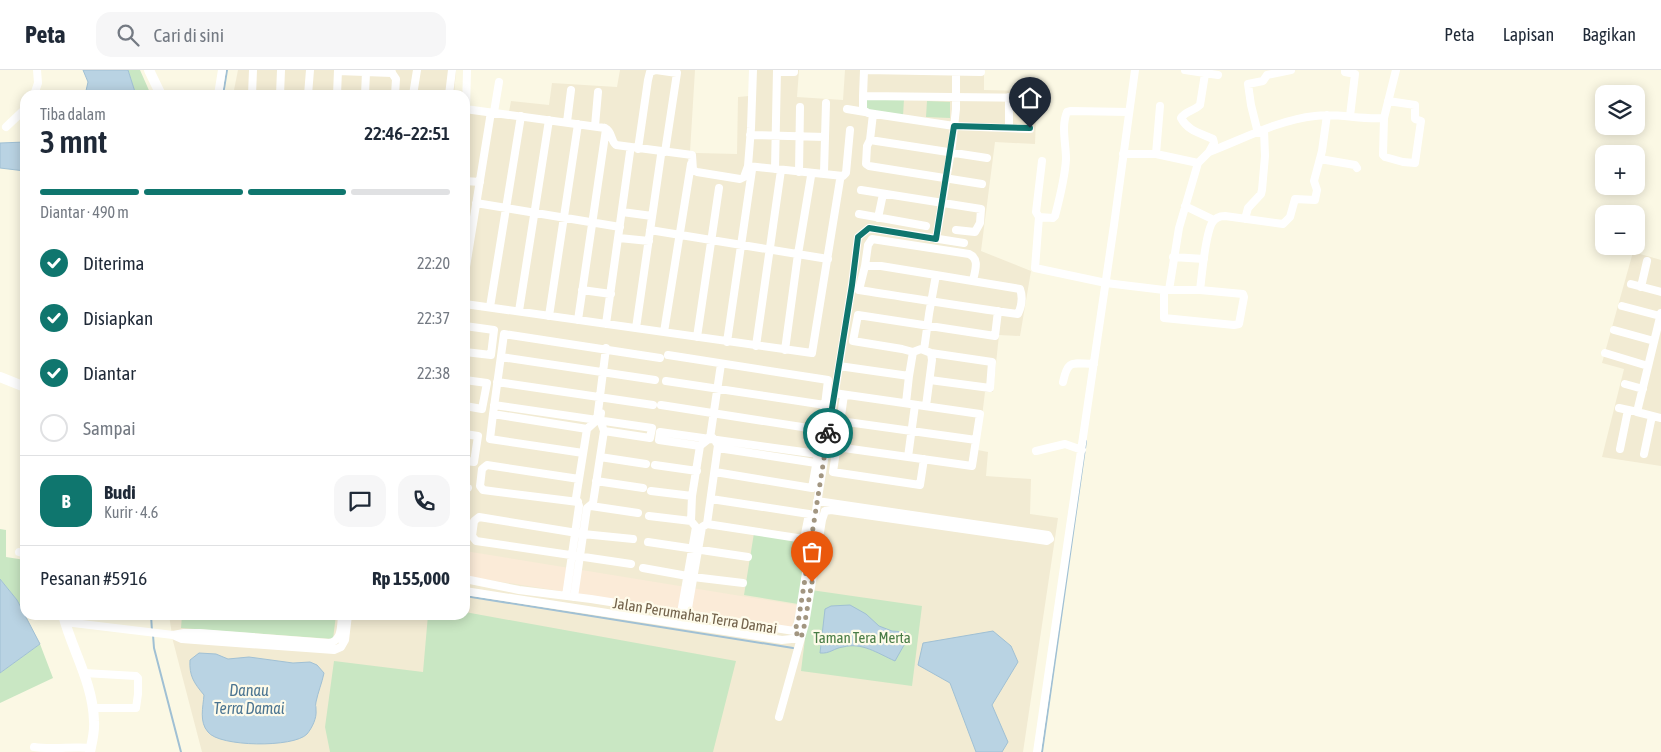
<!DOCTYPE html>
<html lang="id">
<head>
<meta charset="utf-8">
<style>
	body { margin:0; font-family:"Asap Condensed",sans-serif; background:#f6f6f7; color:#1f2937; height:100vh; display:flex; flex-direction:column; font-size:19px; white-space:nowrap }
	* { box-sizing:border-box; margin:0 }
	p { font-size:16px; color:#747a83 }
	.icon { flex:none; width:28px; height:28px; fill:none; stroke:currentColor; stroke-width:2; stroke-linecap:round; stroke-linejoin:round }
	.map { position:relative; flex:1; overflow:hidden }
	.sheet { position:absolute; left:20px; top:20px; width:450px; height:530px; display:flex; flex-direction:column; background:#fff; border-radius:15px; box-shadow:0 2px 12px #0003 }
	.sheet>* { flex:none }
	.tools { position:absolute; left:1595px; top:15px; display:grid; gap:10px }
	.tools a { display:grid; place-items:center; width:50px; height:50px; border-radius:10px; background:#fff; box-shadow:0 2px 12px #0003; font-size:25px }
	.pin { position:absolute; display:grid; place-items:center; width:42px; height:42px; color:#fff; margin:-51px -21px; border-radius:50% 50% 50% 0; rotate:-45deg; box-shadow:0 0 5px #0007 }
	.pin .icon { rotate:45deg }
	.courier { position:absolute; display:grid; place-items:center; width:50px; height:50px; margin:-25px; border:4px solid #0f766e; border-radius:50%; background:#fff; color:#222; box-shadow:0 1px 6px #0007 }
	.head em { font-style:normal; font-weight:600 }
	.head div { display:flex; flex-direction:column-reverse }
	.head { display:flex; align-items:center; justify-content:space-between; height:85px; padding:0 20px }
	h1 { font-size:32px; font-weight:600; line-height:38px }
	.bar { display:grid; grid-template-columns:repeat(4,1fr); gap:8px 5px; align-content:center; height:60px; padding:0 20px }
	.bar i { height:6px; border-radius:4px; background:#e0e1e3 }
	.bar .on { background:#0f766e }
	.bar p { grid-column:span 4 }
	.line { display:flex; align-items:center; gap:12px; padding:0 20px; border-top:1px solid #e0e1e3 }
	.line div { flex:1 }
	.round { display:grid; place-items:center; flex:none; width:52px; height:52px; border-radius:15px; background:#f6f6f7 }
	ol { padding:0 20px; list-style:none }
	li { display:flex; align-items:center; gap:15px; height:55px }
	li p { margin-inline-start:auto }
	li .icon { padding:5px; border-radius:50%; background:#0f766e; color:#fff; stroke-width:4 }
	li:last-child { color:#747a83 }
	li i { width:28px; height:28px; border:2px solid #e0e1e3; border-radius:50% }
	header { display:flex; align-items:center; gap:30px; box-sizing:border-box; height:70px; padding:0 25px; background:#fff; border-bottom:1px solid #e0e1e3 }
	header strong { font-size:24px }
	nav { display:flex; gap:28px; margin-inline-start:auto; font-size:18px }
	.search { width:350px; height:45px; background:#f6f6f7; display:flex; align-items:center; gap:12px; box-sizing:border-box; padding:0 18px; border-radius:15px; color:#747a83; font-size:19px }
	.map>svg:first-child { display:block }
</style>
</head>
<body>
<header>
<strong>Peta</strong>
<div class="search"><svg class="icon" aria-label="search" viewBox="0 0 24 24"><circle cx="10" cy="10" r="6"/><path d="M15 15l6 6"/></svg>Cari di sini</div>
<nav><a>Peta</a><a>Lapisan</a><a>Bagikan</a></nav>
</header>
<div class="map">
<svg width="1661" height="682" viewBox="0 0 1661 682">
	<rect width="100%" height="100%" fill="#fbf8e4"/>
	<path fill="#f2ebd3" d="M238 0H370L396 3V0H456L454 25H233Z
		M620 0H695L690 82 697 83 737 84 738 27 749 26V0H799L797 27 843 30 845 0H984V20L1037 21 1035 74 995 72 981 181 1031 201 1020 266 999 265 993 322H985L978 380 988 382 986 406 1031 409 1030 444 1058 448 1023 682H202L173 571 169 545H465V41L509 42 511 31 549 35 552 13 617 17Z
		M1633 182 1661 190V396L1602 387 1624 299 1602 293Z"/>
	<path fill="#fbebd8" d="M465 481 797 535 792 558 465 506Z"/>
	<path fill="#c9e7c3" d="M128 0H140L151 25H136Z
		M866 29H904L903 46 865 40Z
		M927 31 950 32V48L926 47Z
		M0 459 6 460V487L25 490V544L17 530 0 509Z
		M754 463 807 472 798 534 744 525Z
		M811 520 922 536 912 616 801 601Z
		M465 542 736 591 713 682H330L325 657 334 591 423 602 428 545H465Z
		M182 545H336L333 569 181 558Z
		M40 574 53 608 0 633V603Z"/>
	<path fill="#b9d3e3" stroke="#a0c0d4" d="M83 0H128L136 25H85L88 12Z
		M25 72V101L0 98V73Z
		M0 509 17 530 40 574 0 603Z
		M850 535 866 544 879 556 892 561 905 562 908 568 895 591C877 583 862 572 843 577 834 578 830 584 820 583L825 539 831 536Z
		M993 561 1011 576 1018 592 992 635 1008 672 1002 682H976L950 613 918 595 923 573Z
		M199 583 216 584 228 589 249 587 293 593 310 592 317 595 324 603C322 613 318 622 316 632 315 639 316 633 316 640 317 648 312 658 307 664 294 678 219 677 208 662 199 652 203 637 204 625 194 613 189 606 190 590Z"/>
	<g fill="none" stroke-linecap="round" stroke-linejoin="round">
		<path stroke="#a0c0d4" stroke-width="2" d="M223 25 227 0
			M465 526 793 578
			M151 545 152 561
			M153 565 154 578 181 682
			M1042 682 1086 371"/>
		<path stroke="#fff" stroke-width="8" d="M656 0 677 3 665 82
			M1185 0 1218 5
			M1345 0V2L1355 4 1350 46
			M338 1 392 3 396 9 395 25
			M777 2H794V0
			M981 2 864 0 863 26 1031 28
			M1205 4 1200 35C1194 41 1185 41 1181 48 1188 61 1200 63 1213 69L1214 73 1209 82
			M34 25 38 13 37 0
			M218 25 222 0
			M252 25 253 0
			M280 25 281 0
			M308 25 310 0
			M337 25 338 0
			M365 25 366 2
			M413 25 417 0
			M449 25 452 0
			M863 26V40L868 43 954 56 1030 59
			M465 39 605 58 606 59 578 250
			M466 39 467 0
			M847 39 865 42
			M494 42 499 12
			M873 44 870 70 987 88
			M1384 48 1383 85 1385 87 1403 92 1415 93 1421 51 1415 49V35L1388 31
			M567 52 571 20
			M595 56 598 22
			M6 57 25 39
			M605 58C613 62 610 70 616 75L692 85 693 100 697 102 740 109 744 107 748 96 843 106 846 103 850 60
			M1009 58V27
			M1258 63 1251 35 1248 14 1263 11 1267 5 1291 0
			M750 65 825 67
			M870 70 867 76 866 94 869 96 982 114
			M638 79 648 10 650 2 656 0
			M1123 84H1156L1198 93
			M1156 84 1160 36
			M1320 89 1355 95 1357 98
			M1042 91 1036 142 1039 147 1035 198 1106 213 1164 220H1200L1243 224 1244 227 1239 254 1234 255 1164 248V220
			M748 96 751 58 753 0
			M775 99 777 0
			M799 102 800 37
			M824 102 826 33
			M465 111 480 112
			M861 120 981 139 980 153 975 162 956 160
			M476 133 620 157
			M1185 136 1214 150
			M622 142 652 146
			M859 144 926 156
			M1039 147 1053 148 1055 146C1060 127 1065 108 1066 89 1066 74 1061 56 1067 42L1071 41 1129 42
			M878 148 883 124
			M1245 149 1248 138 1261 124 1262 120 1265 86 1264 60
			M650 160 828 189
			M619 168 649 171
			M936 169 952 75 956 39V0
			M1173 187 1204 189
			M865 196 868 175 872 169 969 184C980 189 975 200 973 211
			M465 203 491 42
			M1631 214 1661 222
			M1641 217 1647 191
			M582 220 611 224
			M1169 220 1179 158 1198 93 1209 82C1243 69 1278 50 1315 46 1338 43 1361 50 1384 48L1396 0
			M1200 220C1202 205 1205 165 1212 153 1215 148 1220 146 1225 146L1283 154 1290 147 1295 129 1315 130 1317 120 1314 111 1322 81 1327 45
			M465 234 812 283 840 110
			M1622 236 1660 246
			M490 237 521 46
			M519 241 549 50
			M1661 243 1637 342 1661 348
			M549 246 578 54
			M606 254 630 82
			M465 256 494 260 491 285 465 282
			M636 258 661 85
			M1614 260 1654 271
			M664 262 691 94
			M697 267 719 118
			M727 272 752 100
			M756 276 781 100
			M785 280 798 184 811 106
			M924 280C927 255 931 230 936 205L1020 219C1023 227 1022 235 1018 244 965 237 912 228 859 220L865 196H881L936 205
			M913 282 902 279 853 271 858 245 995 266 998 241
			M1605 283 1648 296
			M668 285 828 310 825 335
			M501 287 655 310
			M839 296 909 306 906 333
			M909 306 913 282 921 279 931 283 932 290 926 336
			M465 310 487 313 482 339 465 336
			M930 310 990 318 992 292 931 283
			M666 311 825 335 821 360
			M497 312 653 335
			M1063 312C1068 288 1073 294 1094 294
			M1625 314 1643 319
			M834 323 980 344 972 396 837 377
			M844 325 833 402 920 415 924 389
			M494 335 652 358 650 368 604 361
			M661 335 821 360 818 384
			M1619 338 1633 341
			M493 344 504 264 660 288
			M840 351 976 370
			M465 364 478 366 474 392 465 391
			M700 376 659 370 660 362 818 384 812 418 715 402
			M718 378 816 393
			M1620 379 1628 340
			M1036 381 1065 374 1082 380
			M583 383 490 369 493 344 587 359
			M1644 384 1652 346
			M600 387 646 394
			M908 387 915 335
			M655 395 697 401
			M596 411 643 418
			M465 417 468 418
			M651 421 692 426
			M817 431 1048 465 1050 469 1047 471 831 440 825 441
			M578 432 483 420 480 416 482 399 487 395 579 409
			M591 436 638 443
			M649 446 691 451
			M707 454 804 469 809 444 711 429
			M648 472 748 487
			M19 482 25 484
			M631 494 476 471 472 466 474 451 479 447 583 464 633 469
			M643 498 693 507 743 513
			M465 509 519 520 591 529 794 561 798 553 852 215 858 167 869 158 964 173
			M465 521 782 570 801 568 805 554 822 450 825 441
			M566 526 579 436 576 428 587 359 597 350 606 278
			M574 527 587 438 593 433 604 361 600 350 601 343
			M681 543 696 457 691 451 692 426 700 376 710 368 721 294
			M687 544 702 457 707 454 718 375 713 368
			M65 552 173 565 184 563H200L329 573C342 571 341 557 342 545
			M173 565 182 569 195 570 334 580 341 577 345 570 348 545
			M84 603 136 606 138 608V624L136 638H93
			M779 647 801 568 799 566
			M34 677C54 680 72 676 91 678
			M1037 682 1114 155 1135 0"/>
		<path stroke="#fff" stroke-width="10" d="M149 0 161 25
			M0 307 25 317
			M63 545C72 580 93 613 94 651 95 661 92 672 90 682"/>
	</g>
	<g fill="none" stroke-linecap="round" stroke-linejoin="round">
		<path stroke="#a29681" stroke-width="5" stroke-dasharray="0 9" d="M812 512 804 557 801 568 794 561 798 553 828 363"/>
		<path stroke="#0f766e" stroke-width="6" d="M828 363 852 215 858 167 869 158 936 169 954 56 1030 58"/>
	</g>
	<g text-anchor="middle" stroke-width="4.5" stroke-linejoin="round" paint-order="stroke">
		<g font-size="15" fill="#72624b" stroke="#fefbea">
			<text transform="translate(695 546) rotate(9)" y="5">Jalan Perumahan Terra Damai</text>
		</g>
		<g font-size="15" fill="#497c46" stroke="#fefbea">
			<text x="862" y="573">Taman Tera Merta</text>
		</g>
		<g font-size="16" font-style="italic" fill="#4c7591" stroke="#fefbea">
			<text x="249" y="626">Danau<tspan x="249" dy="18">Terra Damai</tspan></text>
		</g>
	</g>
</svg>
<div class="tools">
<a><svg class="icon" aria-label="layers" viewBox="0 0 24 24"><path d="M12 4l9 5-9 5-9-5zM3 14l9 5 9-5"/></svg></a>
<a>+</a>
<a>−</a>
</div>
<div class="pin" style="left:812px;top:512px;background:#ea580c"><svg class="icon" aria-label="bag" viewBox="0 0 24 24"><path d="M5 8h14l-1 12H6zM9 8a3 3 0 0 1 6 0"/></svg></div>
<div class="pin" style="left:1030px;top:58px;background:#1f2937"><svg class="icon" aria-label="home" viewBox="0 0 24 24"><path d="M3 11l9-7 9 7M6 9v11h12V9"/></svg></div>
<div class="courier" style="left:828px;top:363px"><svg class="icon" aria-label="bike" viewBox="0 0 24 24"><circle cx="6" cy="16" r="4"/><circle cx="18" cy="16" r="4"/><path d="M6 16l4-8h5l3 8M10 8l3 8H6M13 5h3"/></svg></div>
<section class="sheet">
<div class="head"><div><h1>3 mnt</h1><p>Tiba dalam</p></div><em>22:46–22:51</em></div>
<div class="bar"><i class="on"></i><i class="on"></i><i class="on"></i><i></i><p>Diantar · 490 m</p></div>
<ol>
<li><svg class="icon" aria-label="check" viewBox="0 0 24 24"><path d="M5 12l5 5 9-10"/></svg>Diterima<p>22:20</p></li>
<li><svg class="icon" aria-label="check" viewBox="0 0 24 24"><path d="M5 12l5 5 9-10"/></svg>Disiapkan<p>22:37</p></li>
<li><svg class="icon" aria-label="check" viewBox="0 0 24 24"><path d="M5 12l5 5 9-10"/></svg>Diantar<p>22:38</p></li>
<li><i></i>Sampai</li>
</ol>
<div class="line" style="height:90px"><b class="round" style="background:#0f766e;color:#fff">B</b><div><b>Budi</b><p>Kurir · 4.6</p></div><a class="round"><svg class="icon" aria-label="chat" viewBox="0 0 24 24"><path d="M4 5h16v11H9l-5 4z"/></svg></a><a class="round"><svg class="icon" aria-label="phone" viewBox="0 0 24 24"><path d="M5 4h4l2 5-3 2q2 4 5 5l2-3 5 2v4C11 20 4 13 5 4z"/></svg></a></div>
<div class="line" style="height:65px"><div>Pesanan #5916</div><b>Rp 155,000</b></div>
</section>
</div>
</body>
</html>
